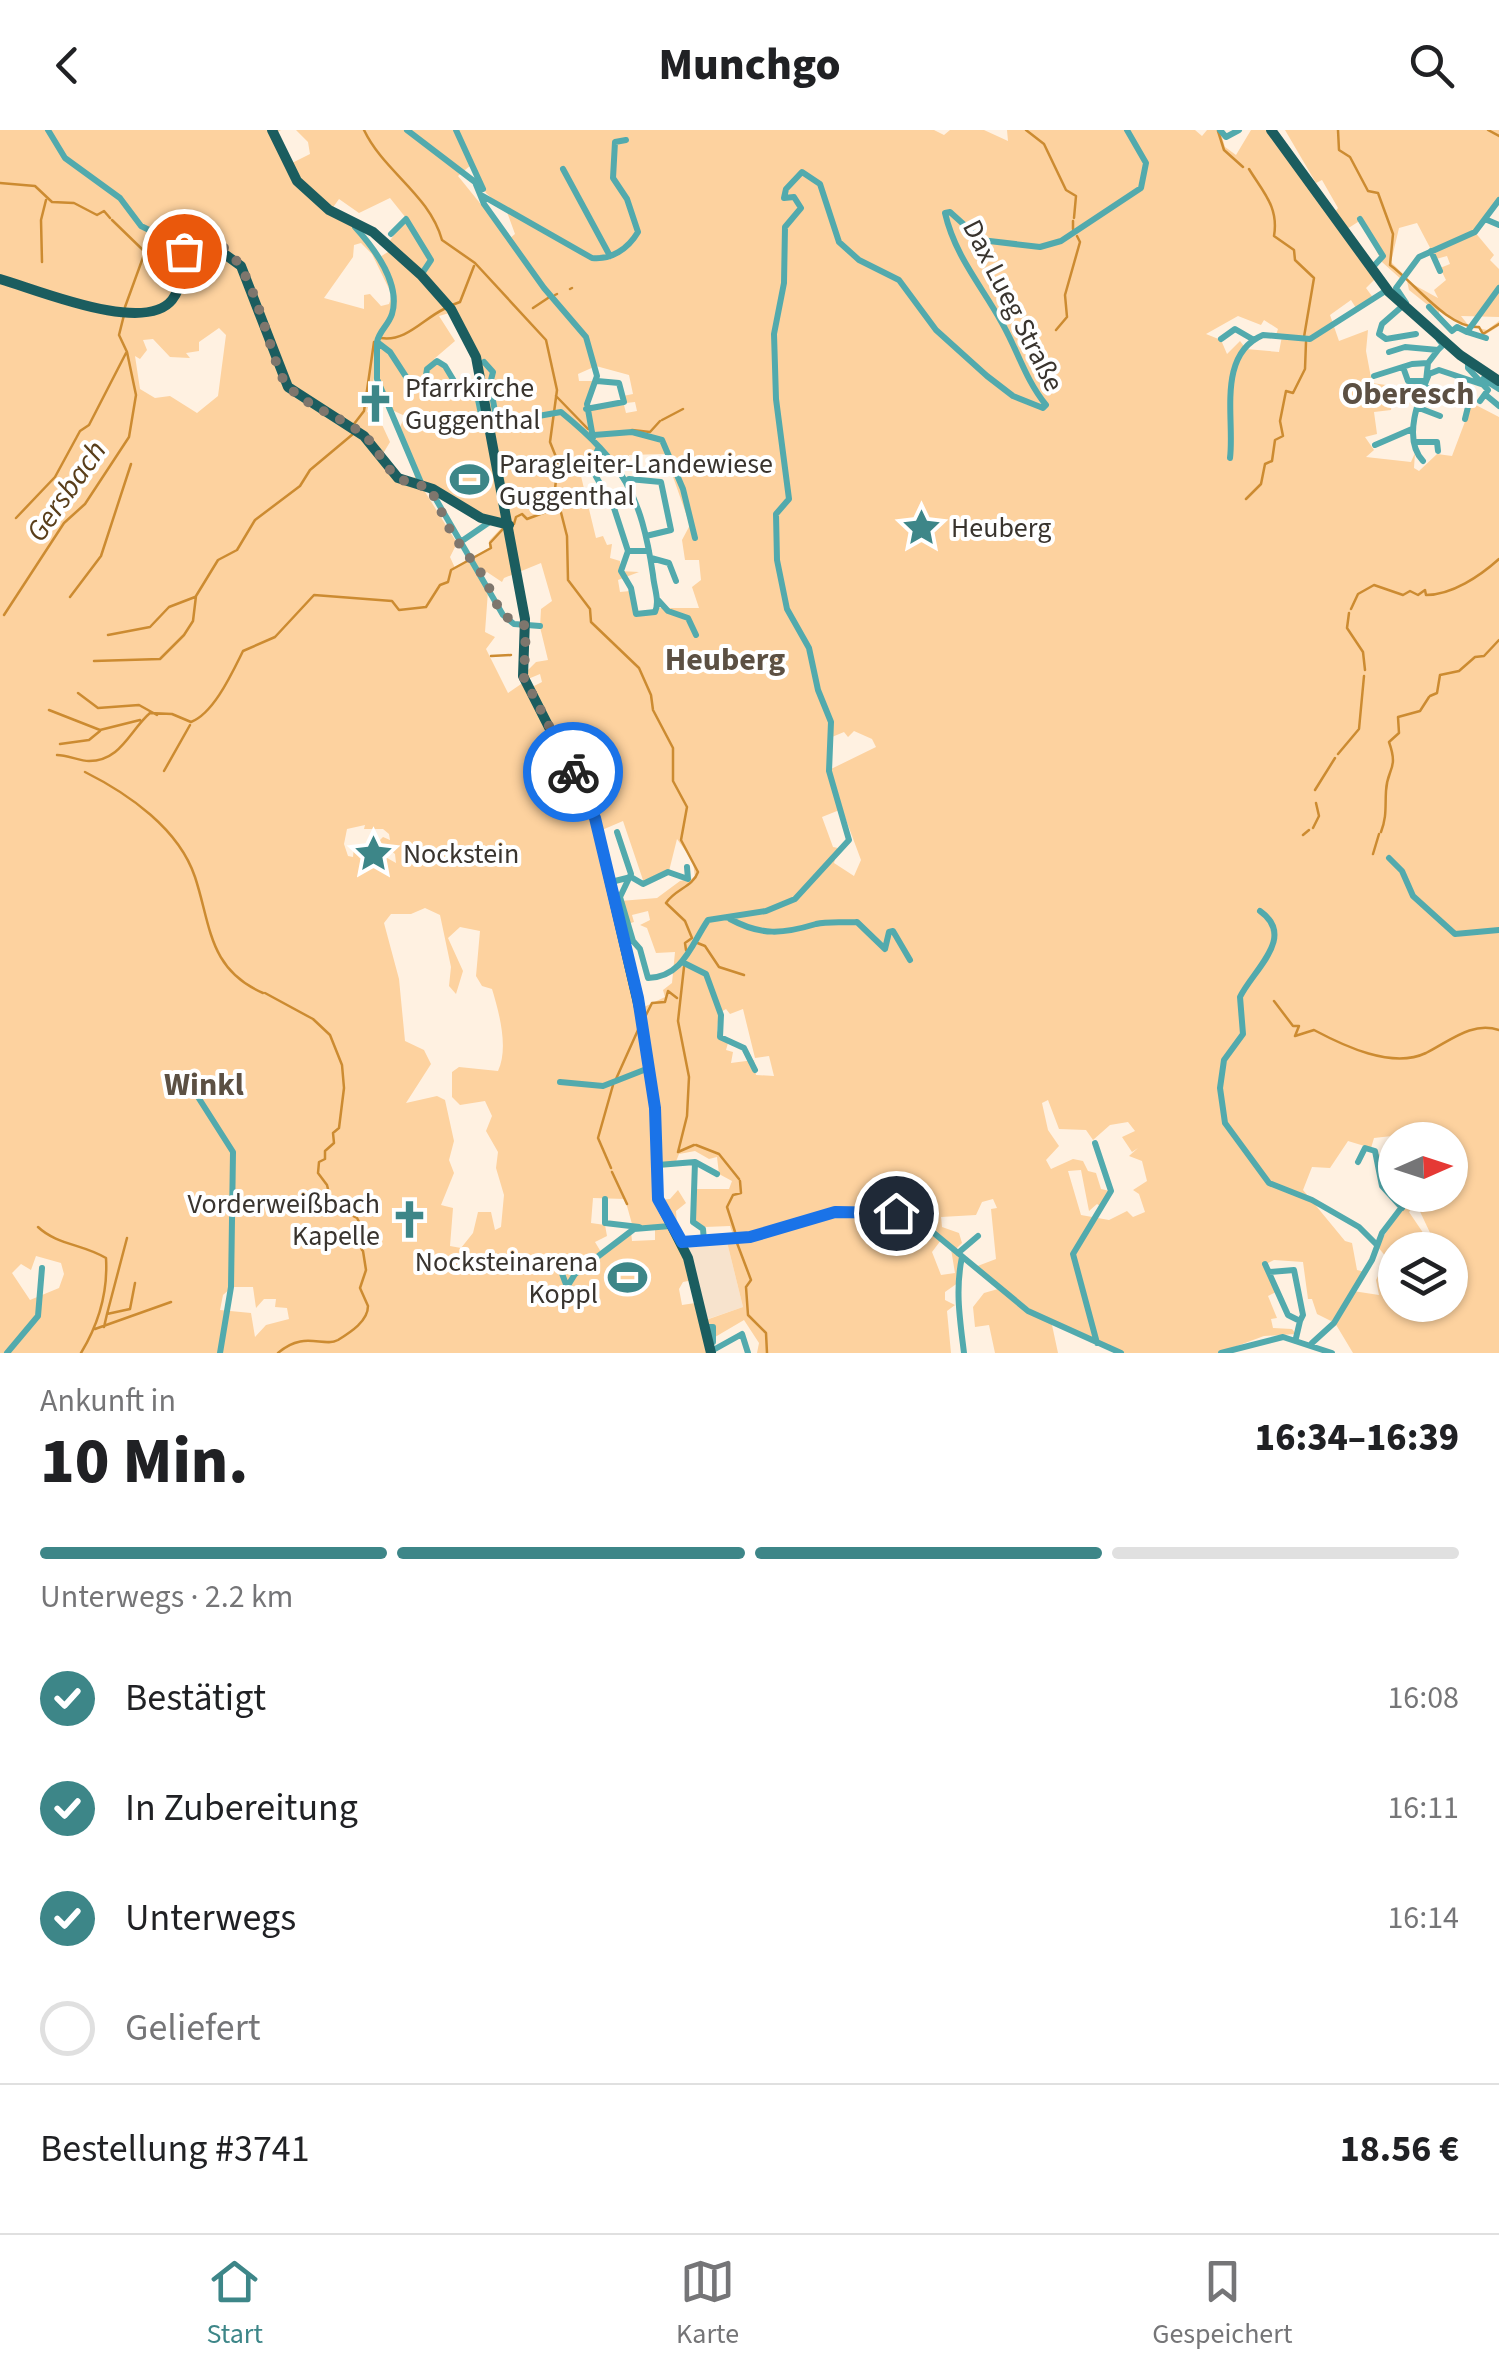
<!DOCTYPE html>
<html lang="de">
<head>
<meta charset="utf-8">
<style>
	body { margin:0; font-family:"Source Sans 3",sans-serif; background:#f2f2f2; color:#202124; height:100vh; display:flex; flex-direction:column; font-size:38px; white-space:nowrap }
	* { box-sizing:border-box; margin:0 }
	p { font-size:32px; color:#757577 }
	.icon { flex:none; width:55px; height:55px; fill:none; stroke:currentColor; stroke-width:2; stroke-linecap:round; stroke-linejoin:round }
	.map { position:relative; height:1223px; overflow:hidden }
	.details { display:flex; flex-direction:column; background:#fff; flex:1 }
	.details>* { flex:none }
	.needle { width:65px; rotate:87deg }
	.buttons { position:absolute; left:1378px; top:992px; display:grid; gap:20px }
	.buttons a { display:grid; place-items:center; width:90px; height:90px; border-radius:50%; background:#fff; box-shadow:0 2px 8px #0004; font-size:50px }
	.pin { position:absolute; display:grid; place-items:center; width:85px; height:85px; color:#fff; margin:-42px; border:5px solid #fff; border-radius:50%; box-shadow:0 2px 10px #0007 }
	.courier { position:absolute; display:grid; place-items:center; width:100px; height:100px; margin:-50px; border:8px solid #1a73e8; border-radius:50%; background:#fff; color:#222; box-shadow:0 2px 12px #0007 }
	.headline em { font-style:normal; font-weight:800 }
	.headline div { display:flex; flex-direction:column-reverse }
	.headline { display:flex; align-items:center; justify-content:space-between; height:170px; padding:0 40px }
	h1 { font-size:65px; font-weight:800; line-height:75px }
	.bar { display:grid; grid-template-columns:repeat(4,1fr); gap:15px 10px; align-content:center; height:120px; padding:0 40px }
	.bar i { height:12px; border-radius:8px; background:#e0e0e0 }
	.bar .current { background:#3d8688 }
	.bar p { grid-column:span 4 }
	.line { display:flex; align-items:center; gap:25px; padding:0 40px; border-top:2px solid #e0e0e0 }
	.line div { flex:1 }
	ol { padding:0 40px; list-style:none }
	li { display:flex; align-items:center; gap:30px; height:110px }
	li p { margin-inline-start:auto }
	li .icon { padding:10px; border-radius:50%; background:#3d8688; color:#fff; stroke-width:4 }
	li:last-child { color:#757577 }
	li i { width:55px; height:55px; border:5px solid #e0e0e0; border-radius:50% }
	header { display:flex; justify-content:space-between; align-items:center; height:130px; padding:0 40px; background:#fff; font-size:45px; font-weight:800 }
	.tab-bar { display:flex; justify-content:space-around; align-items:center; height:140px; border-top:2px solid #e0e0e0; background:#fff; font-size:28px; color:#757577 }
	.tab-bar a { display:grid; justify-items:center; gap:5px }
	.tab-bar .current { color:#3d8688 }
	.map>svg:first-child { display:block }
</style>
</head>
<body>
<header><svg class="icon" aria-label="back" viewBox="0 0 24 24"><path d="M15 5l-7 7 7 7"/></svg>Munchgo<svg class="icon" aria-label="search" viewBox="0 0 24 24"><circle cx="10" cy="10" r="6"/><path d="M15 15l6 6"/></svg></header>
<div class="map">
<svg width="1499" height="1223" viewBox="0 0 1499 1223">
	<rect width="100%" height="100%" fill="#fff1e1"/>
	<path fill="#f7e3cd" d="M727 1112 743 1177 705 1190 687 1115Z"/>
	<path fill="#fdd29f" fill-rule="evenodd" d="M0 0H281L276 3 288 35 310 24 308 12 296 0H934L944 5 950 0H984L1008 11 1007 0H1195L1202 6 1207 0H1220L1225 17 1236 25 1251 0H1268L1296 33 1375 149 1366 158 1374 169 1356 178 1351 170 1330 185 1339 211 1368 200 1366 221 1372 253 1393 256 1391 280 1374 282 1377 304 1365 307 1374 320 1366 327 1411 332 1415 323 1414 338 1419 341 1437 324 1452 326 1472 273 1499 287V1223H1353L1335 1193 1317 1184 1312 1169H1308L1303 1132 1274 1130 1264 1135 1276 1162 1268 1166 1277 1188 1271 1189 1273 1198 1292 1199 1296 1204 1264 1206 1218 1223H1124L1038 1185 975 1137 996 1129 991 1079 997 1078 993 1069 982 1072 976 1085 941 1087 942 1097 959 1103 962 1113 956 1119C940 1109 928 1094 910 1086 851 1062 794 1100 734 1108L730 1096 705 1097 695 1092 694 1059H729L732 1051 719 1044 717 1027 709 1029 695 1021 679 1024 675 1034 658 1035 660 1070 670 1069 678 1060 686 1073 676 1081 677 1095 670 1089 667 1096 681 1115 693 1150 683 1152 679 1159 682 1175 702 1172 706 1190 743 1177 727 1112C804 1099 871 1051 941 1110L932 1122 941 1145 955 1143 951 1119 963 1129 962 1150 945 1162V1170L955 1175 947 1181 951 1223H757L759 1213 744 1190 710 1210 713 1223H0ZM471 35 486 63 507 82 515 104 509 109 458 46ZM390 68 406 88 389 112 391 120 380 127 352 93 329 83 339 69 359 83ZM361 113 372 124 392 165 389 174 381 176 370 164 364 165V179L324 168 353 127 354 115ZM456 181C467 198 476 231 481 252L456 253 447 236 434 229 455 211 439 186ZM1238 186 1261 195 1264 190 1278 199 1276 205 1282 206 1279 222 1246 219 1240 211 1227 224 1221 210 1206 204ZM219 198 226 205 218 266 197 283 170 266 155 268 140 259 135 226 140 229 147 220 143 210 153 209 170 227 190 228 186 223 199 221V212ZM596 236 629 245 633 264 623 266 626 273 635 272 637 281 626 283 624 275 585 281 595 251H579L578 244ZM375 243 392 280 405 286 400 297 415 347 404 352 385 335 384 322 390 312 378 286 367 282ZM665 324 690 395 682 410 685 430H699L701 450 692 457 699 478H657L639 485 630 461 620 462 618 450 639 442 620 441V431L610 428 612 414 607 415 603 406 596 408 580 342 582 336 595 329 612 339 608 328 621 326 624 335H630L629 325ZM422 357 481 389 503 396 489 411V418L455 438 450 427 457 413ZM541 433 552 471 541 479 540 497 548 530 536 532 526 542 528 549 540 544 542 552 528 559 524 552 508 563 486 519 495 507 485 502 488 461 483 445 487 442 502 452 504 448ZM854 601 872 609 876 617 829 640 832 607 844 602 848 607ZM842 679 861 730 854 746 834 733 838 718 833 717 822 687ZM623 691 644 753 669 741 677 709 693 731 695 748 680 751 657 768 620 771 602 700ZM365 695 364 699H383L389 704 390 710 383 707 379 711 395 724 396 733 380 724 360 728 359 715 354 717 353 727 348 726 344 714 347 699ZM425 778 440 785 451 837 449 856 456 864 463 841 448 808 460 797 480 801 476 846 482 856 492 859C499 882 509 918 498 941L459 937 452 942V967L460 975 485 971 492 986 486 1001 498 1022 496 1038 504 1065 501 1097 495 1100 491 1082H478L473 1103 461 1118 450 1116 453 1078 441 1075 454 1043 449 1030 454 1011 445 970 437 966 406 973 431 934 424 920 405 911 399 849 384 793 391 784H411ZM648 781 650 790 640 795 647 798 656 823 675 822 672 853 663 860 665 867 644 877 624 795 634 792 632 785ZM726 879 730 884 743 879 755 928 769 926 774 946 756 945 754 930 731 933 733 922 726 920 728 913 717 901 719 883ZM1048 970 1059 999 1086 1000 1093 1010 1110 995 1128 992 1135 1001 1122 1007 1132 1022 1138 1018 1129 1026 1142 1031 1147 1051 1133 1060 1139 1064 1145 1082 1133 1087 1127 1081 1109 1090 1081 1085 1068 1041 1081 1040 1089 1081 1097 1074 1103 1078 1110 1061 1101 1059 1096 1043 1088 1041 1083 1031 1073 1029 1051 1039 1046 1030 1059 1016 1048 1000 1042 973ZM1392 1006 1395 1015V1010H1450V1065H1395V1027L1377 1024 1383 1056 1403 1078 1377 1116 1387 1128 1376 1150 1379 1165 1353 1161 1365 1142 1357 1140 1352 1113 1345 1111 1303 1060 1312 1037 1330 1038 1348 1011 1371 1018 1374 1008ZM593 1068 625 1069 632 1094 655 1099V1110L632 1111 631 1102 601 1122 595 1112 607 1106 605 1095 591 1093ZM1416 1073 1432 1107 1444 1114 1443 1120H1450V1175H1395V1120L1427 1119 1430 1113 1409 1082ZM36 1126 61 1133 64 1144 59 1158 30 1170 12 1143 21 1134 31 1140ZM232 1157H253L256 1178 264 1169H276L275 1177 287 1178 289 1189 266 1195 255 1207 251 1183 220 1180 223 1165Z
		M1285 0H1499V67L1474 101 1494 125 1490 130 1499 139V187L1461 186 1469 196 1487 200 1499 191V196L1483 206 1480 199 1460 194 1439 180V184L1409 160 1407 151 1438 168 1434 160 1446 150 1440 138 1450 134 1447 126 1436 129 1417 93 1399 98 1391 132 1406 147 1402 150 1382 132 1361 90 1347 99 1335 82 1338 78 1322 50 1316 53Z
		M998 1159 1052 1195 1058 1223H995L989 1195 975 1197 973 1177 984 1163Z"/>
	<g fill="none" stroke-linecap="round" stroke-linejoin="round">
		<path stroke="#cc8b31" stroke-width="2.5" d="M364 0C384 42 429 64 442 110L475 133 546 210 557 260 550 312 558 332 555 359 567 406 568 450 590 479 591 492 639 538 651 565 653 580 673 618V651L687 677 681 710 698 742C693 757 675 759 666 773L685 791 692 808 685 813 686 820
			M1026 0 1044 14 1066 60 1076 66 1074 88
			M1338 0 1339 20 1350 27 1368 61 1378 63 1393 104 1390 135C1414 152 1448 199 1479 197L1483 204 1499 194
			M1488 0 1499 6
			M1218 1 1224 20 1243 37
			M1249 39C1263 62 1279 77 1274 106L1294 120 1295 130 1314 148 1304 207
			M0 53 35 56 52 72 74 73 97 85 104 81 110 88
			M112 90 145 122 125 177
			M1073 99V91
			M42 132 41 90 46 70
			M570 159 572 158
			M555 165 557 164
			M452 175 460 172 474 136
			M533 178 548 168
			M1056 200 1067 187 1065 165 1080 112 1077 106
			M381 208C406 212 423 189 444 179
			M556 266 588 299
			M662 290 683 279
			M354 294 364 281 374 212
			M632 300 650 302 660 291
			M1246 369 1261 354 1265 334 1272 331 1275 310 1283 306 1280 291 1286 261 1293 263 1305 239 1306 212
			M16 388 55 347 80 301 89 295 126 223
			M514 394 516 387 522 384 527 389 554 379 559 373
			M70 467 101 426 131 334
			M1351 479 1358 464 1374 455 1403 465 1410 461 1418 465 1425 460 1426 465C1452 465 1480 446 1499 429
			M1349 483 1347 498 1363 522 1365 540
			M4 485 64 393 85 374 129 307 136 265 127 222 119 205 124 185
			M108 505 150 497 169 477 195 467
			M491 526 511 525
			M94 531 160 529 184 505 193 491 196 466 218 430 237 420 255 390 300 356 310 340 353 304
			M78 563 98 578 139 575 157 585
			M1430 566 1437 563 1440 545 1459 541 1475 527 1484 526 1499 510
			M49 580 100 600 140 590
			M60 614 89 610 100 601
			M1338 624 1359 599 1364 546
			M57 625C67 625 80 631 89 631 121 631 130 600 150 583L172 584 191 592C214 583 232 543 243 521L275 507 314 465 392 471 399 480 426 477 440 455 448 452 451 440 491 418 490 413 503 399
			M164 641 190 595
			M85 642C129 664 179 699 195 747 211 795 208 839 263 863
			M1315 660 1335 628
			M1313 698 1319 686 1316 673
			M1381 702C1387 686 1385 677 1386 661 1387 638 1399 640 1389 612L1399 603 1398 587 1420 581 1429 567
			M1303 705 1309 700
			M1373 724 1379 704
			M695 812 705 816 719 837 744 845
			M684 837 678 891 689 947 687 986 678 1022 694 1015
			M265 863 313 889 330 905 342 935 344 958 339 998 333 1003 334 1013 325 1021V1029L319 1032 318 1043 327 1055 332 1075 357 1088 365 1103
			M1274 871 1293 896H1299L1295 906 1314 900C1344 916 1392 939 1426 923 1450 911 1472 891 1499 900
			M646 885 652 873 665 872 668 861 677 868
			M616 949 638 900
			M696 1015 719 1024 739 1049
			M611 1038 598 1008 613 955
			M612 1042 627 1074
			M38 1097C57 1115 83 1114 106 1128 108 1162 98 1195 81 1223
			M736 1105 727 1077 733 1065 741 1063 740 1051
			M737 1113 751 1150 746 1157 748 1185 766 1203 767 1223
			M362 1120 359 1112 364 1105
			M107 1184 127 1108
			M104 1197 107 1184 130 1179 135 1153
			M95 1199 171 1172
			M278 1223C304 1200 323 1218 338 1210 351 1202 368 1191 368 1176L360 1158 366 1140 363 1121"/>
		<path stroke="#52aaad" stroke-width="6" d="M48 0 65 28 120 68 141 96 182 116 184 137
			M407 0 475 52 484 74 544 158 586 207 597 246 587 274 593 308
			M456 0 483 59
			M1220 0 1226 7 1239 0
			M563 39 610 126
			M481 65 592 128C611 130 628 119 638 102L627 69 613 48 615 12 626 10
			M1360 89 1383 126 1372 138
			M1485 89 1499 95
			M355 97C374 118 401 154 392 184 388 196 379 201 377 212
			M391 104 406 89 431 130 421 145
			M1431 121 1440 141
			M1429 177 1452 201 1457 197 1467 202 1499 158
			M1467 202 1486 208
			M1416 204 1386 209 1379 204 1382 194 1406 173 1396 158 1419 127 1475 102 1499 70
			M1221 209 1235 199 1254 210
			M1389 222 1405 217 1438 220 1443 215 1439 210
			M484 232 493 242 490 254 496 287 510 291 561 282C623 333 641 364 653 445 654 458 660 471 655 482L636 484 631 458 621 441 628 421 614 378 590 336 599 317
			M1468 232V238L1488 260 1480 271
			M1403 237 1408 251H1426L1428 233
			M1374 246 1412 234 1428 233 1438 220
			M1483 249 1499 259
			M479 254 476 260 483 294
			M1425 257 1469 273 1465 289
			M1487 266 1499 276
			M1419 278 1440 286
			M586 279 624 272 619 253 597 251
			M594 305 632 302 662 310 683 359 695 408
			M1414 312H1437L1438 321
			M1375 315 1412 299
			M1230 328C1235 290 1216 225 1263 205L1310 209 1387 160
			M1423 331C1402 309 1419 268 1429 244L1439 240 1484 255
			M629 349 661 352 671 400 646 406
			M422 355 377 249V212L390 222 414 259 424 258 427 239 437 231 445 236 457 256H476
			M430 359 503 485 514 494 540 496
			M459 413 491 391
			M628 421H649
			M651 428 669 433 676 451
			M658 470 668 481 688 488 696 505
			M617 702 631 744 620 767 633 811
			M1389 728 1402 741 1413 766 1455 804 1499 800
			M611 752 631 747 643 754 668 742 688 749 687 737
			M1260 781C1297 807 1253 840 1240 867L1243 904 1224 930 1220 958 1225 993 1269 1053 1312 1070 1359 1097 1376 1114
			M730 789C761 806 783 804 816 794 828 791 844 793 857 792L885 819 889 802 893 801 910 830
			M624 811H633L640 819 648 848C683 847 691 815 708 790L766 781 795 769 849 710 829 641 831 592 818 560 809 518 787 479 777 430 776 384 789 369 776 269 774 204 784 153 785 97 801 78 794 67 784 68 786 59 802 42 820 54 839 112 859 130 899 150 936 200 987 246 1013 266 1043 278 1046 275C1025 249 1018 221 1002 193 981 155 955 126 945 83L950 82 981 110 1040 117 1061 111 1141 58 1146 33 1127 0
			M684 833 706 844 721 885 720 907 744 918 755 940
			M560 952 603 956 649 938
			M198 967 233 1022 231 1157 220 1223
			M1095 1013 1111 1061 1073 1124 1097 1213
			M695 1032 693 1092 703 1099 704 1111
			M1358 1032 1365 1018 1375 1021 1382 1056 1402 1078
			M658 1035 695 1032 717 1044
			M605 1069V1093L639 1097
			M682 1113 750 1107 835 1082 895 1083 929 1099 1028 1181 1121 1223
			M958 1123 978 1106
			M962 1127C955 1160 960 1190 964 1223
			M1265 1134 1288 1185 1300 1191 1296 1208
			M561 1141 567 1157 575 1144 634 1099 670 1096
			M1269 1142 1294 1140 1303 1185 1300 1191
			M705 1197H713V1212
			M1312 1213 1334 1193 1372 1130 1382 1103 1411 1065
			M715 1219 742 1204 748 1223
			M7 1223 38 1186 42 1138
			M1221 1223 1283 1207 1332 1223"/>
		<path stroke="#1b5d5f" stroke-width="10" d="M272 0 297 51 329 80 373 102 421 145 451 179 476 227 525 489 523 546 595 688 640 882 655 978 658 1069 688 1128 711 1223
			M1271 0 1389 162 1460 225 1499 251
			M0 149C36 159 144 205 172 170 183 156 183 134 192 119L212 115 241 136 288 257 364 306 398 348 433 359 481 388 509 395"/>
	</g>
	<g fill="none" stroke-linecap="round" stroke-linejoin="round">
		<path stroke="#7e766d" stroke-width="10" stroke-dasharray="0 18" d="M184 121 180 132 184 137 191 120C248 80 267 228 285 252 304 278 344 286 367 308 379 320 385 340 401 349 409 354 421 355 430 358L452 404 484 447 502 485 526 496 524 548 573 642"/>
		<path stroke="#1a73e8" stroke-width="12" d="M573 642 595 688 638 868 655 978 658 1069 682 1112 750 1107 835 1082 896 1083"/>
	</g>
	<defs>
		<symbol id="church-bare" viewBox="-9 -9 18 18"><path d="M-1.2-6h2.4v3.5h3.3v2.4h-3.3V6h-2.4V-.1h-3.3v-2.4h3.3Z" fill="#3d8688" stroke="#fff" stroke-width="2.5" paint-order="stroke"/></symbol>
		<symbol id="stadium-bare" viewBox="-9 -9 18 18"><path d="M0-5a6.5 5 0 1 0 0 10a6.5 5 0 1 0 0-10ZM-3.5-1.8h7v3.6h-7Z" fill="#3d8688" stroke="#fff" stroke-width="2.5" paint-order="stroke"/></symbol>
		<symbol id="sight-bare" viewBox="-9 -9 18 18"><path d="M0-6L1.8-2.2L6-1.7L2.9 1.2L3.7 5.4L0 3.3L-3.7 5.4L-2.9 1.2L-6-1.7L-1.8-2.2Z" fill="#3d8688" stroke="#fff" stroke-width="2.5" paint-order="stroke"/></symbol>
	</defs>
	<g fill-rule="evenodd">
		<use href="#church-bare" x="348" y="246" width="55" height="55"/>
		<use href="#stadium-bare" x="442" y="322" width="55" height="55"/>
		<use href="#sight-bare" x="894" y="370" width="55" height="55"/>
		<use href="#sight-bare" x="346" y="696" width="55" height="55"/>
		<use href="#church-bare" x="382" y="1062" width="55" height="55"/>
		<use href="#stadium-bare" x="600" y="1120" width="55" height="55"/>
	</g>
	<g text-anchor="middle" stroke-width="8" stroke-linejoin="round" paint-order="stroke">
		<g font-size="28" fill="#39342e" stroke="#fff">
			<text transform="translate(1014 175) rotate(63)" y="10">Dax Lueg Straße</text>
		</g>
		<g font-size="28" fill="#39342e" stroke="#fff" text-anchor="start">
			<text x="405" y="267">Pfarrkirche<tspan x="405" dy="32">Guggenthal</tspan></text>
			<text x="499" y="343">Paragleiter-Landewiese<tspan x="499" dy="32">Guggenthal</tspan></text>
			<text x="951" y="407">Heuberg</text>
			<text x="403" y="733">Nockstein</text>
			<text x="380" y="1083" text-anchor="end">Vorderweißbach<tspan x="380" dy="32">Kapelle</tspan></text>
			<text x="598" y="1141" text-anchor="end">Nocksteinarena<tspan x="598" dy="32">Koppl</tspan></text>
		</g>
		<g font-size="30" font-style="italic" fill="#593e1a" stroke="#fff">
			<text transform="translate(66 361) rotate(-55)" y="10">Gersbach</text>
		</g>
		<g font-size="32" font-weight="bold" fill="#5c5043" stroke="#fff">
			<text x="1408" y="274">Oberesch</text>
			<text x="725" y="540">Heuberg</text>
			<text x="204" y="965">Winkl</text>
		</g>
	</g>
</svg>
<div class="buttons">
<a><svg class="needle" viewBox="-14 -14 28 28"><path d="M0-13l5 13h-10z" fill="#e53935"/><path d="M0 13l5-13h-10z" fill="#757577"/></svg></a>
<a><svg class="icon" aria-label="layers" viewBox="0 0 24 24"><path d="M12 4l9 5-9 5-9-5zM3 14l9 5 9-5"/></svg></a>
</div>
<div class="pin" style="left:184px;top:121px;background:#ea580c"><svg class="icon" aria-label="bag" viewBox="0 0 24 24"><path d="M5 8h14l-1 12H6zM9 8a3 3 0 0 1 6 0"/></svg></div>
<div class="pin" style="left:896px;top:1083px;background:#1f2937"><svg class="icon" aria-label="home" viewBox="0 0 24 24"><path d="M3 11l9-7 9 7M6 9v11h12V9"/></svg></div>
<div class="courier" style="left:573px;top:642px"><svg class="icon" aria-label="bike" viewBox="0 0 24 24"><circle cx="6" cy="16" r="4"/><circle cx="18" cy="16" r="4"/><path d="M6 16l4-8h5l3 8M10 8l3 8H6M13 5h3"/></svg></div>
</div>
<section class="details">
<div class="headline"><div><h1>10 Min.</h1><p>Ankunft in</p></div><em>16:34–16:39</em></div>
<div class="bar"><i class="current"></i><i class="current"></i><i class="current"></i><i></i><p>Unterwegs · 2.2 km</p></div>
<ol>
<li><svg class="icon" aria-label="check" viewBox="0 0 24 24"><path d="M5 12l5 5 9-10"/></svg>Bestätigt<p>16:08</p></li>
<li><svg class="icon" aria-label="check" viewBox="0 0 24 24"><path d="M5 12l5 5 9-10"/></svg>In Zubereitung<p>16:11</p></li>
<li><svg class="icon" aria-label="check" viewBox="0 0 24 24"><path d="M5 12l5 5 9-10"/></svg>Unterwegs<p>16:14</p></li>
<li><i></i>Geliefert</li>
</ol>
<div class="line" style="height:130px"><div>Bestellung #3741</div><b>18.56 €</b></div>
</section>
<nav class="tab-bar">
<a class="current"><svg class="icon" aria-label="home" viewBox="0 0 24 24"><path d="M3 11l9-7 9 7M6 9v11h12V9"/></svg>Start</a>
<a><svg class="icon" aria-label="map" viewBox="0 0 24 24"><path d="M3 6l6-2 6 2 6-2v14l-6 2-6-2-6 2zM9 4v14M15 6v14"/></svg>Karte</a>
<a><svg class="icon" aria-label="saved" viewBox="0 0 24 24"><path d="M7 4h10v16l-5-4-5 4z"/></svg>Gespeichert</a>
</nav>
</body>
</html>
